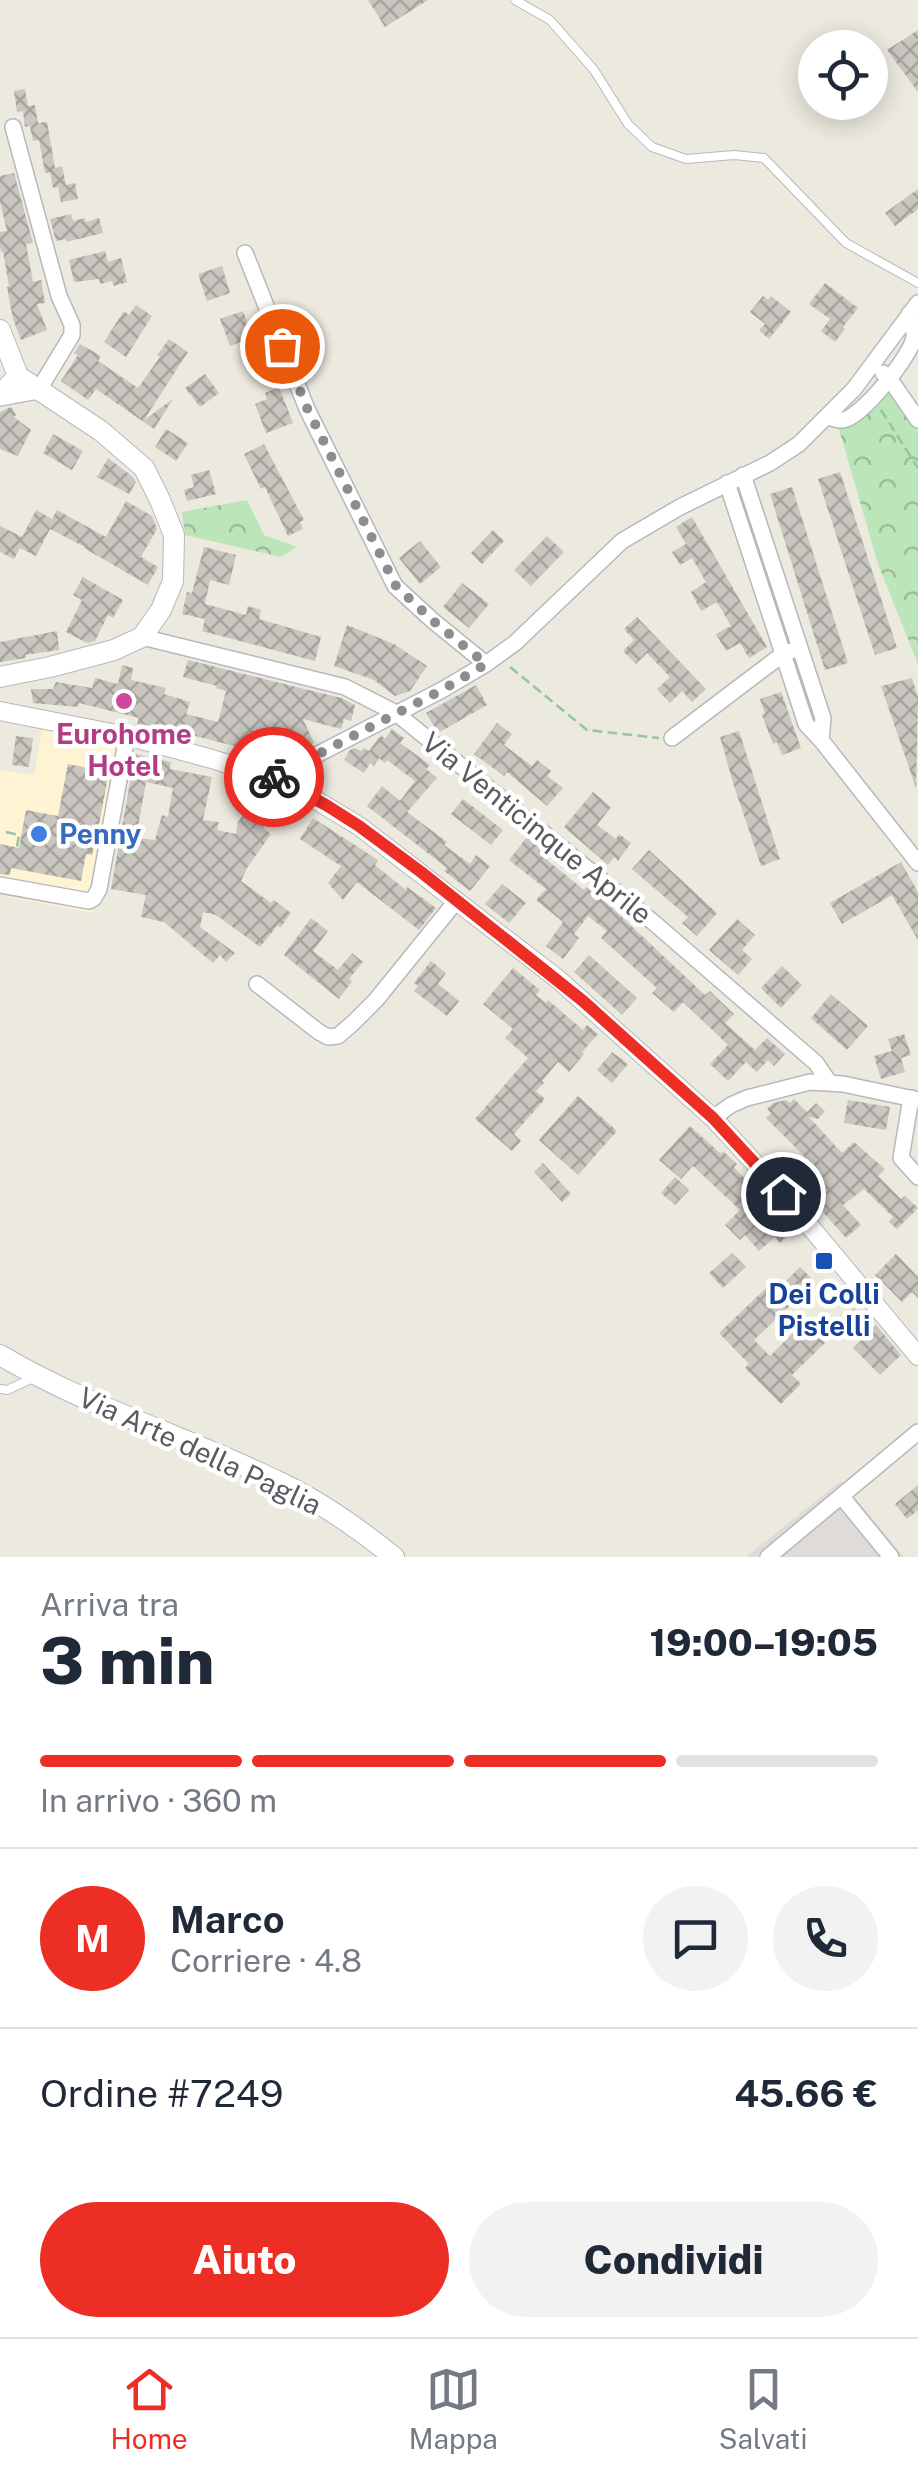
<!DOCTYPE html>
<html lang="it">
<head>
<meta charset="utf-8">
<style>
	body { margin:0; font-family:"Public Sans",sans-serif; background:#f2f2f3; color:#1f2937; height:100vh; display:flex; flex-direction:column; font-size:38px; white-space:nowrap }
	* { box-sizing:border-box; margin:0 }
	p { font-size:32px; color:#747a83 }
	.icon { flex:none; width:55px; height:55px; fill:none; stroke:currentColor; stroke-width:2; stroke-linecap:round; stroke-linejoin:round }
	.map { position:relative; height:1557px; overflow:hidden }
	.panel { display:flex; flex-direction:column; background:#fff; flex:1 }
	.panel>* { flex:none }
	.buttons { position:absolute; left:798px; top:30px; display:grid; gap:20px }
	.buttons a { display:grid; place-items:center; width:90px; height:90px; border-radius:50%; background:#fff; box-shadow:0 5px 25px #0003; font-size:50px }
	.pin { position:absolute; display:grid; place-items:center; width:85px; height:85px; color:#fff; margin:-42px; border:5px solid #fff; border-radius:50%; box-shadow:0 2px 10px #0007 }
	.courier { position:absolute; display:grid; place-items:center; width:100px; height:100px; margin:-50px; border:8px solid #ed2e25; border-radius:50%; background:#fff; color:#222; box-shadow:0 2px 12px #0007 }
	.head em { font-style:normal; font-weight:800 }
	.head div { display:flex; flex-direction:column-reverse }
	.head { display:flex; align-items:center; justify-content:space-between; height:170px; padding:0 40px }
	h1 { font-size:65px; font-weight:800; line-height:75px }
	.bar { display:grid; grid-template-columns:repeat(4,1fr); gap:15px 10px; align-content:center; height:120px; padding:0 40px }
	.bar i { height:12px; border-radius:8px; background:#e0e1e3 }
	.bar .active { background:#ed2e25 }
	.bar p { grid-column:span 4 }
	.line { display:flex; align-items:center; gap:25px; padding:0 40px; border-top:2px solid #e0e1e3 }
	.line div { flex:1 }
	.round { display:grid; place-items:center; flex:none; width:105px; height:105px; border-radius:52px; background:#f2f2f3 }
	.action { display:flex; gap:20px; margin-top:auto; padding:20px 40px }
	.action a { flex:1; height:115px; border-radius:60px; background:#ed2e25; color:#fff; font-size:40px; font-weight:800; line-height:115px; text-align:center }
	.action a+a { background:#f2f2f3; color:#1f2937 }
	.menu { display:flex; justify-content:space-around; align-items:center; height:140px; border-top:2px solid #e0e1e3; background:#fff; font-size:28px; color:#747a83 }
	.menu a { display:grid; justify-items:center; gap:5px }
	.menu .active { color:#ed2e25 }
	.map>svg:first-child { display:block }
</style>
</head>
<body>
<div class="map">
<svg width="918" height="1557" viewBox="0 0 918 1557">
	<defs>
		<pattern id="park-crowns" width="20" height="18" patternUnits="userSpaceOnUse" patternTransform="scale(2.5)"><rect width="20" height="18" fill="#bce5ba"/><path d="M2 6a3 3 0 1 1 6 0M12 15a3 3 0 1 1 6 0" fill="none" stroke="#9cbd9b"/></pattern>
		<pattern id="building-cross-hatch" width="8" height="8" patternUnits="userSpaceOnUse" patternTransform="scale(2.5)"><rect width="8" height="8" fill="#c9c5bf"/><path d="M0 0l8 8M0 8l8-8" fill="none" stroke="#a6a39f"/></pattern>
	</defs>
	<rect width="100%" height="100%" fill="#ece9df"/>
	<path fill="#fef3d2" d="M42 729 123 744 93 913 0 895V770L34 775Z"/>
	<path fill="#dfdcd7" d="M841 1481 904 1557H746Z"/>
	<path fill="url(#park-crowns)" d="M889 383 918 425V664L878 564 839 429Z
		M247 500 264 535 297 547 281 557 185 535 182 512Z"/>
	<path fill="url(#building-cross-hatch)" fill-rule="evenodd" d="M368 0H428L385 27Z
		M918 30V92L887 50Z
		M25 89 28 106 35 105 38 123 47 122 55 168 62 166 66 185 75 183 78 199 61 202 58 187 53 188 50 172 45 173 39 140 33 141 30 126 25 127 23 111 17 112 14 91Z
		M14 173 33 243 26 244 33 282 41 280 45 303 37 304 47 330 21 340 13 319 7 287H9L3 251 1 252 0 246V232L7 231 0 202V176Z
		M918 189V209L895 226 885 213Z
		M71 214 73 221 85 218 86 222 99 218 103 233 66 242V239L56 241 50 219Z
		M105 251 108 262 121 258 127 282 114 286 112 281 100 284 99 279 74 282 69 260Z
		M222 266 230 293 207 301 198 274Z
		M825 283 858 308 843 327 845 329 835 342 821 331 830 319 809 304Z
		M763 296 768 300 771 296 791 312 769 339 759 330 765 324 750 312Z
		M136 305 152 316 126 357 104 342 124 311 129 315Z
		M243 311 253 337 230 346 220 319Z
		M169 339 188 352 144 420 173 399 154 429 96 389 88 400 61 381 78 355 74 353 80 344 101 356 98 361 138 388 160 357 157 355Z
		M205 374 219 393 200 407 185 388Z
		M279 387 293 423 266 433 255 404 267 399 265 393Z
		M11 407 16 415 14 417 31 430 18 456 0 449V412Z
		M166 429 188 443 176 461 155 447Z
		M53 434 83 451 72 470 43 453Z
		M264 444 304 520 300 522 303 529 288 536 265 487 261 489 244 454Z
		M108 458 133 477 136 482 129 494 97 477Z
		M209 470 216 494 187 501 184 490 194 487 191 475Z
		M840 472 897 648 875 655 818 479Z
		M792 487 848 663 825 670 770 494Z
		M126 501 152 516 157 529 141 557 158 567 148 585 84 548 85 547 50 529 36 556 20 548 14 559 0 552V526L22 537 36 510 52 519 57 510 106 537Z
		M692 517 767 647 749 658 740 643 726 651 716 634 731 626 717 602 701 611 691 592 706 582 692 558 680 565 672 552 686 544 676 527Z
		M493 530 504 541 482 564 471 553Z
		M547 536 564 552 531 586 514 570Z
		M420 541 441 567 420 584 399 558Z
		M204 547 236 555 229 585 210 580 205 604 246 615 248 606 261 610 259 619 321 637 315 661 202 631 205 619 182 614 187 592 192 593Z
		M83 577 123 600 113 618 108 615 95 641 87 643 66 632 82 600 73 595Z
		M462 583 489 604 469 628 443 607Z
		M637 617 706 689 692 702 682 691 670 703 657 689 670 677 647 653 636 664 623 651 634 640 624 629Z
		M347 625 394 644 427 666 410 691 395 696 374 680 334 666Z
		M57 631 59 650 25 655 26 658 0 662V642Z
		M188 660 341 698 355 705 351 721 344 719 341 729 303 719 314 743 301 750 291 734 284 759 157 726 156 729 137 724 139 718 79 703 78 707 33 703 31 689H53L56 682 92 688 95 678 118 684 122 665 133 668 131 680 166 688 164 694 190 702 186 714 218 722 226 691 216 688 217 686 183 677Z
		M912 678 918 697 916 788 881 686Z
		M476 685 487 705 438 733 426 713Z
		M781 692 801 748 782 755 777 742 773 744 762 715 765 714 760 699Z
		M497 723 512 734 504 745 532 766 537 760 551 771 547 776 563 788 547 806 507 772 504 776 474 754Z
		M392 729 404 738 400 743 430 765 426 769 437 778 407 812 447 842 444 845 470 864 476 855 490 866 470 891 444 871 447 868 367 806 382 786 400 801 415 781 387 760 385 763 379 758 374 766 370 763 364 773 344 760 350 750 355 748 361 751 364 748 369 751 381 735 385 739Z
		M739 731 780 859 761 866 734 786 720 737Z
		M16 736 33 738 29 767 12 765Z
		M135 754 171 762 170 769 212 777 203 820 219 822 217 830 236 834 238 822 260 791 280 805 263 828 271 834 247 868 241 881 271 903 274 900 291 913 280 928 278 925 260 947 216 915 203 912 200 927 235 953 226 962 220 955 213 963 164 922 141 917 146 895 111 889ZM146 782 173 788 168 817 162 815 155 840 136 838Z
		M68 764 109 772 97 835 92 855 86 854 81 881 11 868 10 875 0 874V844L19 848 26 810 58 816Z
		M593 792 611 807 597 825 616 839 619 834 631 843 618 861 614 857 608 865 564 827Z
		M463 799 503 830 491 845 451 814Z
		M313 818 378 860 375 865 406 890 407 887 436 908 419 930 357 882 343 900 328 883 341 866 300 839Z
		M527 837 550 856 547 860 584 890 586 887 610 906 705 995 710 991 734 1014 725 1023 755 1050 767 1038 785 1054 774 1066 768 1060 757 1072 746 1062 728 1081 710 1064 728 1045 683 1002 674 1012 652 993 657 988 601 938 607 931 588 916 574 934 579 938 563 959 546 946 563 922 536 900 546 889 509 860Z
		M649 850 717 913 697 936 682 923 688 917 632 869Z
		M901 862 918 892V940L892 895 842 924 830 903Z
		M502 884 526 903 509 923 485 904Z
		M311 918 328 931 313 951 338 970 352 953 363 962 349 979 352 981 339 999 284 955Z
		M737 919 755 935 742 950 752 959 738 975 709 950Z
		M589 955 637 998 622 1015 574 972Z
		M431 961 446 973 438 984 459 1001 447 1016 414 991 418 986 414 983Z
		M782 966 802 985 781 1008 761 988Z
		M513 968 540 990 536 995 546 1003 548 1000 583 1030 587 1025 598 1034 582 1052 584 1054 569 1072 558 1062 542 1081 544 1083 536 1091 545 1099 514 1134 521 1141 512 1151 475 1119 528 1058 505 1038 513 1029 483 1004Z
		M831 994 868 1026 847 1050 811 1018Z
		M904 1034 911 1055 901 1058 905 1072 881 1079 874 1056 892 1051 888 1039Z
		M612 1052 628 1064 612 1083 597 1070Z
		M578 1096 617 1131 578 1175 539 1140Z
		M794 1099 807 1112 816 1103 825 1111 818 1119 809 1117 842 1153 854 1142 885 1169 878 1176 901 1199 905 1196 918 1208 897 1229 889 1222 893 1217 864 1189 843 1205 861 1225 846 1238 813 1201 820 1195 794 1167 805 1157 766 1118 771 1113 767 1109 773 1103 786 1100 790 1103Z
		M848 1100 890 1107 886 1130 844 1123Z
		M690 1126 721 1154 723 1151 737 1164 734 1167 793 1231 780 1243 775 1237 759 1251 745 1235 740 1240 725 1225 740 1210 693 1166 681 1179 659 1160Z
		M543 1163 571 1194 562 1202 534 1172Z
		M675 1177 689 1190 675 1205 661 1193Z
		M732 1253 746 1267 723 1288 709 1273Z
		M896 1254 918 1277V1298L912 1292 902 1302 875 1275Z
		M800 1267 815 1282 754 1340 770 1356 804 1322 825 1343 792 1375 801 1384 781 1404 745 1368 749 1364 719 1333 766 1288 772 1295Z
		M854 1308 873 1328 876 1325 901 1355 880 1375 853 1348 862 1339 842 1320Z
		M918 1485V1510L907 1519 895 1504Z"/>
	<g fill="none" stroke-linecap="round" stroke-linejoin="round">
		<defs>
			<path id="service" d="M515 0 550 20 594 70 628 124 652 147 686 159 734 155 764 158 846 243 918 283
				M0 1389 7 1390 33 1378"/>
			<path id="minor" d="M245 253 307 409 395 586 432 620 486 664
				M883 373 889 378 918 420
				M0 398 38 391 72 335V325L59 296 13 127
				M828 417C832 418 839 421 843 420 861 418 912 355 914 337 915 329 911 321 909 314
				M743 475 823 718 821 740
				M727 483 806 724 821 740 918 863
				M142 637 345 687 396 713 653 922 816 1063 829 1082
				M672 738 783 654 791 651
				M272 778 442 690 486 664 515 643 622 541 680 507 770 463 799 444 854 389 918 303
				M0 885 89 901 94 898 99 889 127 736
				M257 984 319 1032 328 1037 338 1036 354 1022 376 1000 457 900
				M911 1098 901 1158 918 1177
				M713 1118 731 1105 747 1098 810 1082 843 1084 918 1100
				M842 1497 891 1557
				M768 1557 918 1432"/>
			<path id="tertiary" d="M0 711 127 736 212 759 272 778 301 791 359 826 559 980 713 1118 783 1194 918 1356"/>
			<path id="secondary" d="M0 330 18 376 101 431 144 468 160 500 174 535 173 581 161 610 142 637 114 650 50 667 0 677
				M0 395 18 376
				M0 1355C88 1407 187 1437 279 1482 320 1501 359 1529 394 1557"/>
		</defs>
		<use href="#service" stroke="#b5b8bd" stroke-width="10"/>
		<use href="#minor" stroke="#b5b8bd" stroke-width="18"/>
		<use href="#tertiary" stroke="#b5b8bd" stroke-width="20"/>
		<use href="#secondary" stroke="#b5b9bf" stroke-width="22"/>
		<path stroke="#93c6a1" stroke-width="2.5" stroke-dasharray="10 5" stroke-linecap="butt" d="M881 410 918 468
			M510 667 587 730 659 738
			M6 832 19 835 17 847"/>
		<use href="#service" stroke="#fff" stroke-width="8"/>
		<use href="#minor" stroke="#fff" stroke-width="15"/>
		<use href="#tertiary" stroke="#fff" stroke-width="18"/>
		<use href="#secondary" stroke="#fff" stroke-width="20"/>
	</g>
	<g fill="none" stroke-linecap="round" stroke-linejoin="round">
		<path stroke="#8c8d8d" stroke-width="10" stroke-dasharray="0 18" d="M274 777 442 690 486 664 432 620 396 586 307 408 282 346"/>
		<path stroke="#ed2e25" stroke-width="12" d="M274 777 326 805 359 826 421 872 583 1001 713 1118 783 1194"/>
	</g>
	<circle fill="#d1479c" stroke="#fff" stroke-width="4" cx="124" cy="701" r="10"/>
	<circle fill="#3f7fe0" stroke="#fff" stroke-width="4" cx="39" cy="834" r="10"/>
	<rect fill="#1a4fb4" stroke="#fff" stroke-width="4" x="814" y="1251" width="20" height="20" rx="5"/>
	<g text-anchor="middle" stroke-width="9" stroke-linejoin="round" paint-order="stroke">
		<g font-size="28" font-weight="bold" fill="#b23c85" stroke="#fff">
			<text x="124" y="744">Eurohome<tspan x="124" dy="32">Hotel</tspan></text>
		</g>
		<g font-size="28" fill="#585c61" stroke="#fff">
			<text transform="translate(537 828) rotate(39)" y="10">Via Venticinque Aprile</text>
			<text transform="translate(200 1451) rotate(25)" y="10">Via Arte della Paglia</text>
		</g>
		<g font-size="28" font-weight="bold" fill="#366cbe" stroke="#fff" text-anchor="start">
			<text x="59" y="844">Penny</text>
		</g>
		<g font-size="28" font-weight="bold" fill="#164399" stroke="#fff">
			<text x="824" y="1304">Dei Colli<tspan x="824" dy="32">Pistelli</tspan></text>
		</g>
	</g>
</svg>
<div class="buttons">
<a><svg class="icon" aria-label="locate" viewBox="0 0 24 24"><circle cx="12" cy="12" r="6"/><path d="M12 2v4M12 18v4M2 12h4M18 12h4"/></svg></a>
</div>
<div class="pin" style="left:282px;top:346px;background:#ea580c"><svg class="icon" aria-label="bag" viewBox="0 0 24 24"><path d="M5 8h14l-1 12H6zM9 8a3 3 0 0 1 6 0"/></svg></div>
<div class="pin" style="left:783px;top:1194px;background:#1f2937"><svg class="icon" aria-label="home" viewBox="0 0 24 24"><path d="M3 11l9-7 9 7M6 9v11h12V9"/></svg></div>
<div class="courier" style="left:274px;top:777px"><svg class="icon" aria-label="bike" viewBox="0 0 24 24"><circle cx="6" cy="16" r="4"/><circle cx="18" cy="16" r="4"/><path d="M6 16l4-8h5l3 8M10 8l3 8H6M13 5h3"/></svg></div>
</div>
<section class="panel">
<div class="head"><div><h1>3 min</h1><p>Arriva tra</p></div><em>19:00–19:05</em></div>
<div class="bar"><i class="active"></i><i class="active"></i><i class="active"></i><i></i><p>In arrivo · 360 m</p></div>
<div class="line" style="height:180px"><b class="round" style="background:#ed2e25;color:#fff">M</b><div><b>Marco</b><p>Corriere · 4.8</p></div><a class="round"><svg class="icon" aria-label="chat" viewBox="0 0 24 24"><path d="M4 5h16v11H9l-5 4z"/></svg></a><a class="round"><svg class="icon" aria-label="phone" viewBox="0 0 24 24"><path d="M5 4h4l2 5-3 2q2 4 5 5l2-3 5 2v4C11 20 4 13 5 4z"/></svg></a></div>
<div class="line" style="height:130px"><div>Ordine #7249</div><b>45.66 €</b></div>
<div class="action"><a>Aiuto</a><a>Condividi</a></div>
</section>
<nav class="menu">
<a class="active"><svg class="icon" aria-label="home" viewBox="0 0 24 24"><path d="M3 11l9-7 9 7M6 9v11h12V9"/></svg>Home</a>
<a><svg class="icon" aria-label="map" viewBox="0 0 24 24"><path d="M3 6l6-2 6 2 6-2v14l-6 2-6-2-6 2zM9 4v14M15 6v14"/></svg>Mappa</a>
<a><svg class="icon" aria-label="saved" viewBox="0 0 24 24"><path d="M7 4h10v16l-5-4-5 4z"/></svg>Salvati</a>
</nav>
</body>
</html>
